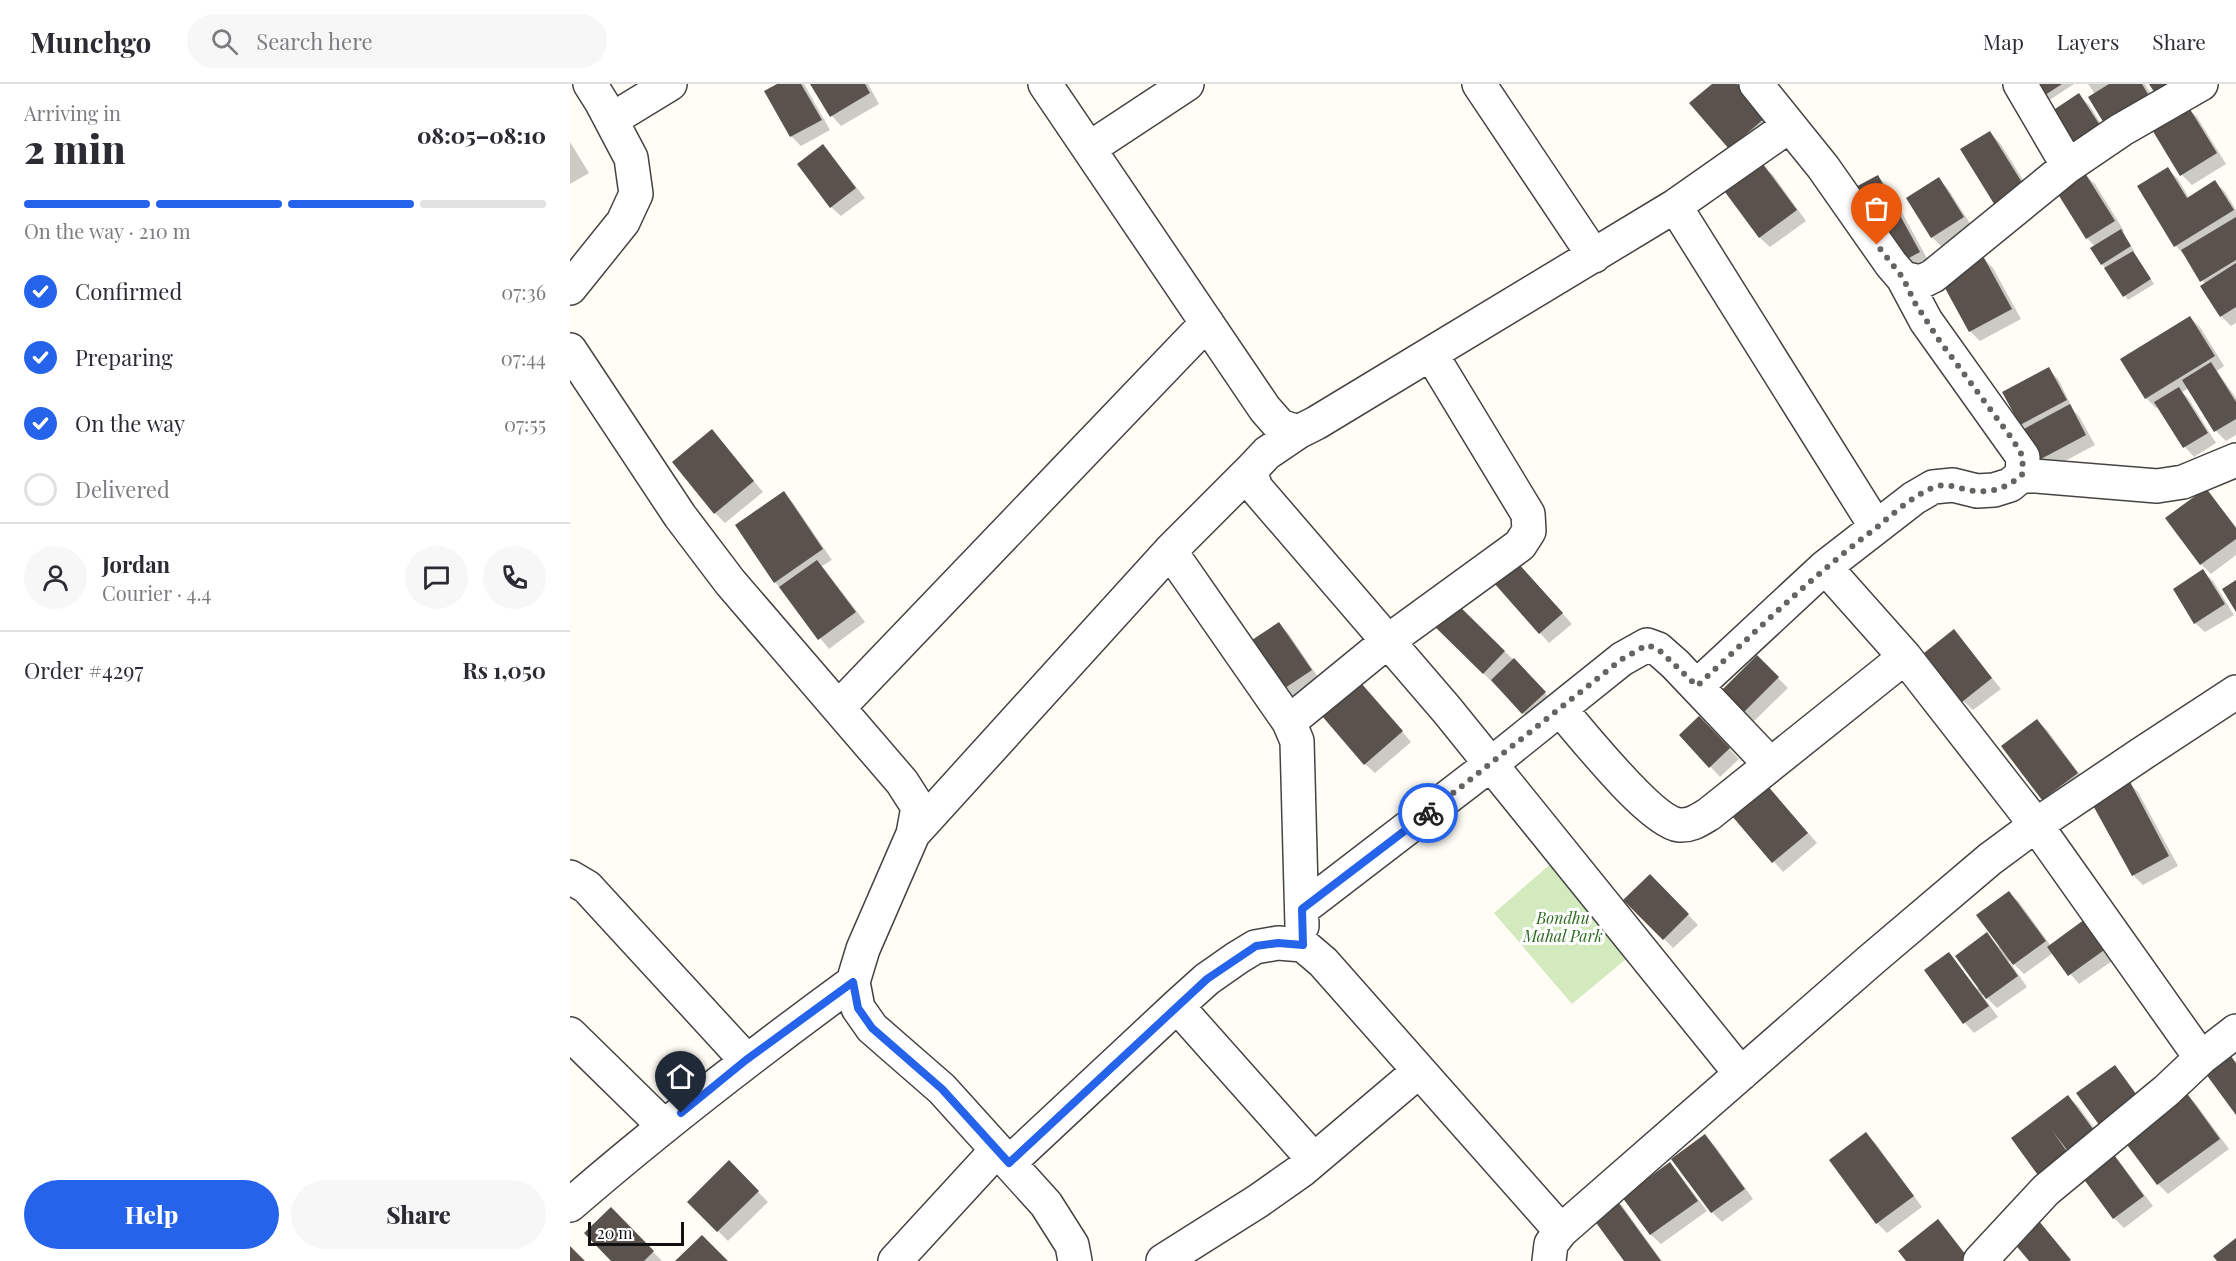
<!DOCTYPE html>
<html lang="en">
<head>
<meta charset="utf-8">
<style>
	body { margin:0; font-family:"Playfair Display",serif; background:#f7f7f7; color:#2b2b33; height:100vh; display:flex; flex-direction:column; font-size:22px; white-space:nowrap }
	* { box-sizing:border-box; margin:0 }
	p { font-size:20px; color:#7c7c81 }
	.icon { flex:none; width:33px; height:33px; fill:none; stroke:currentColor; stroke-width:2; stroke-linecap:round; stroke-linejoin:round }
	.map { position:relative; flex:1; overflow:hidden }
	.drawer { display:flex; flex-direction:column; background:#fff; width:570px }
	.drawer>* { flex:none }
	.scale { position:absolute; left:18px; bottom:15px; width:96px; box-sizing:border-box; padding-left:6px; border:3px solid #111; border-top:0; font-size:16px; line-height:21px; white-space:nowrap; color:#111; -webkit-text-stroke:4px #fff; paint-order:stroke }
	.pin { position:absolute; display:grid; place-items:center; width:51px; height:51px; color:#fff; margin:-62px -26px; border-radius:50% 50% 50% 0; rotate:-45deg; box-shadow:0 0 6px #0007 }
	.pin .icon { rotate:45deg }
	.courier { position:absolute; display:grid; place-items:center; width:60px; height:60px; margin:-30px; border:4px solid #2563eb; border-radius:50%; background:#fff; color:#222; box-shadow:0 2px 8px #0007 }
	.head em { font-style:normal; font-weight:800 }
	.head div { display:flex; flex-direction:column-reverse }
	.head { display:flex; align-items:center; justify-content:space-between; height:102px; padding:0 24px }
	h1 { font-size:39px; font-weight:800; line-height:45px }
	.bar { display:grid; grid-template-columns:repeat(4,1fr); gap:9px 6px; align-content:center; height:72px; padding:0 24px }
	.bar i { height:8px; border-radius:4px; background:#e1e1e2 }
	.bar .active { background:#2563eb }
	.bar p { grid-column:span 4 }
	.line { display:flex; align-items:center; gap:15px; padding:0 24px; border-top:2px solid #e1e1e2 }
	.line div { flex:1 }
	.round { display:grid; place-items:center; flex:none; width:63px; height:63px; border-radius:32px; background:#f7f7f7 }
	ol { padding:0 24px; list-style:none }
	li { display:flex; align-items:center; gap:18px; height:66px }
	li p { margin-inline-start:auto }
	li .icon { padding:6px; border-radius:50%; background:#2563eb; color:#fff; stroke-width:4 }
	li:last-child { color:#7c7c81 }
	li i { width:33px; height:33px; border:3px solid #e1e1e2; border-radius:50% }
	.primary-button { display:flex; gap:12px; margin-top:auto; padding:12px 24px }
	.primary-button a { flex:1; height:69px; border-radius:36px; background:#2563eb; color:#fff; font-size:24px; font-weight:800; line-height:69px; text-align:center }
	.primary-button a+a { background:#f7f7f7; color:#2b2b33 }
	header { display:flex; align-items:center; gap:36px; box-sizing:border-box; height:84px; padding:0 30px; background:#fff; border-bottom:2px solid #e1e1e2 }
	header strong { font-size:28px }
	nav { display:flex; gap:33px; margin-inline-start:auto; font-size:21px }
	.search { width:420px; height:54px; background:#f7f7f7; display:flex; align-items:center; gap:15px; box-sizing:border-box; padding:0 21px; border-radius:33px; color:#7c7c81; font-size:22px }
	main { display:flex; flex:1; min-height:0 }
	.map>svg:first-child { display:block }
</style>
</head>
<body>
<header>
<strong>Munchgo</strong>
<div class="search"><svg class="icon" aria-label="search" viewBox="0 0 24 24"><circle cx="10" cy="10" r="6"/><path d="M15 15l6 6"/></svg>Search here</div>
<nav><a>Map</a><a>Layers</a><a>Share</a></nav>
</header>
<main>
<section class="drawer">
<div class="head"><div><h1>2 min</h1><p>Arriving in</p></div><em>08:05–08:10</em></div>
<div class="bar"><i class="active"></i><i class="active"></i><i class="active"></i><i></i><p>On the way · 210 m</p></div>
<ol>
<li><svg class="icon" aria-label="check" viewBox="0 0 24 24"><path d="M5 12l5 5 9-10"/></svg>Confirmed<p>07:36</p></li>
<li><svg class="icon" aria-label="check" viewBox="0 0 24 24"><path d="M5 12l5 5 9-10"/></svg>Preparing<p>07:44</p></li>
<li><svg class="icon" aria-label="check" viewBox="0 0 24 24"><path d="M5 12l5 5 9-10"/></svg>On the way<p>07:55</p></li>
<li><i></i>Delivered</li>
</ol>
<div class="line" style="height:108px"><a class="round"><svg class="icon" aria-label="person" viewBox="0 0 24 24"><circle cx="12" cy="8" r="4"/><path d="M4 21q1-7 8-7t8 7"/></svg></a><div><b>Jordan</b><p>Courier · 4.4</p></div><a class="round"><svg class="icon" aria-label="chat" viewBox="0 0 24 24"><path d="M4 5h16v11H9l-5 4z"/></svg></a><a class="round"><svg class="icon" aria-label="phone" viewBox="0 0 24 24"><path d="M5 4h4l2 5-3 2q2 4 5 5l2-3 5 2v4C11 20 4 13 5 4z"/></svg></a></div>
<div class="line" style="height:78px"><div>Order #4297</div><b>Rs 1,050</b></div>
<div class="primary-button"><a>Help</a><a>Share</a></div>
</section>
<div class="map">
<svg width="1666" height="1177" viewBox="0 0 1666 1177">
	<rect width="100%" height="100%" fill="#fffdf5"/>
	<path fill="#d3eabe" d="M991 771 1067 866 1002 920 924 829Z"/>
	<path fill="#0003" d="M211 0H234L260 46 231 62 221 52Z
		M242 0H298L309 20 271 42 262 32Z
		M1144 0H1167L1205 44 1160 64Z
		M1461 0H1504L1478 17Z
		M1518 0H1575L1594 32 1525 10Z
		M1509 11 1519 21 1544 60 1516 78Z
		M1617 24 1627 33 1656 80 1622 101 1612 91Z
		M1420 49 1430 59 1465 115 1437 132Z
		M0 58 19 89 0 100Z
		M253 62 295 114 271 132 261 123Z
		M1193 82 1203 91 1236 137 1200 163 1190 154 1157 108Z
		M1598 85 1608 95 1619 114 1645 98 1655 108 1666 126V239L1661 242 1651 232 1635 200 1615 172 1606 162Z
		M1515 91 1525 100 1554 147 1552 148 1564 167 1563 168 1584 200 1558 216 1532 180 1525 163 1517 154Z
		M1308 93 1318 103 1359 178 1335 191Z
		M1369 95 1378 105 1403 144 1372 163 1362 153Z
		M1413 174 1423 184 1451 235 1410 257 1400 247Z
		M1620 234 1630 243 1654 282 1647 287 1666 314V351L1656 357 1646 347 1619 304 1612 308 1618 314 1646 359 1624 373 1615 363 1589 323 1586 324 1576 314 1552 276Z
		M1478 285 1488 295 1504 327 1509 332 1525 361 1480 385 1470 375 1456 345 1451 340Z
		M142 347 193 408 155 439 145 429Z
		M1636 405 1666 443V471L1641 490 1631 480Z
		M214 409 223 419 262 476 252 482 295 538 259 565 205 498Z
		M1633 487 1643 497 1664 531 1635 548 1625 539Z
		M958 491 1002 540 979 559 970 549Z
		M881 516 954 586 984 619 963 639 861 537Z
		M708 540 718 549 750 596 720 617 711 607Z
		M1384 547 1431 605 1403 626 1393 617Z
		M1187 573 1218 604 1181 640 1151 609Z
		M801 611 841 658 805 689 795 680Z
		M1467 637 1477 646 1516 699 1482 725 1473 715Z
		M1139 644 1169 675 1150 693 1111 651Z
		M1558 698 1568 708 1608 782 1573 801 1563 791Z
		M1207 713 1247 759 1213 788 1164 732Z
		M1080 792 1128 841 1103 864 1056 816Z
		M1439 809 1449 818 1481 862 1515 837 1545 875 1509 900 1483 869 1454 890 1440 876 1439 877 1457 903 1427 924 1413 910 1412 911 1428 933 1404 949 1395 939 1356 887 1379 870 1407 905 1410 903 1417 850 1429 863 1431 862Z
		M1545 983 1584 1033 1616 1010 1626 1020 1659 1065 1598 1110 1588 1100Z
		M1498 1013 1508 1022 1540 1066 1484 1106 1443 1054Z
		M1296 1050 1306 1060 1352 1123 1317 1149 1307 1139Z
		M1135 1052 1145 1062 1183 1115 1152 1138 1142 1128 1103 1076Z
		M1541 1070 1551 1080 1583 1122 1554 1144 1544 1134Z
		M159 1078 198 1118 158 1157 119 1118Z
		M1100 1080 1109 1090 1137 1127 1091 1160 1081 1151 1054 1113Z
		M1043 1113 1053 1123 1092 1177H1056Z
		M41 1125 92 1177H43Z"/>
	<path fill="#5a524d" d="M207 0H231L252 36 220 53 194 7Z
		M240 0H295L300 9 260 33Z
		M1142 0H1167L1196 33 1159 65 1119 19Z
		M1463 0H1492L1472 13Z
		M1539 0H1572L1585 22 1540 49 1518 13Z
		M1579 0H1615L1590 17Z
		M1509 9 1535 49 1505 69 1479 29Z
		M1618 22 1647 69 1610 92 1581 44Z
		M1420 47 1456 105 1426 123 1390 65Z
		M253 60 286 104 260 124 227 80Z
		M1193 80 1227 126 1189 154 1155 108Z
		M1598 83 1617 114 1645 96 1664 126 1604 163 1567 102Z
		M1515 89 1545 137 1516 155 1486 107Z
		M1308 91 1350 168 1324 182 1282 105Z
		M1369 93 1394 133 1361 154 1336 114Z
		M1666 133V176L1630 198 1611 166Z
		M1551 145 1561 162 1531 181 1520 164Z
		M1563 167 1581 195 1553 213 1534 184Z
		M1413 172 1442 225 1399 248 1370 195Z
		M1666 179V223L1650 233 1630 202Z
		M1620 232 1645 272 1575 315 1550 275Z
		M1641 278 1666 318V335L1644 348 1612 296Z
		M1479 283 1497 316 1450 341 1432 308Z
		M1609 303 1638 349 1613 364 1584 318Z
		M1500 320 1516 351 1469 376 1452 346Z
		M142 345 184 397 144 430 102 378Z
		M1636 404 1666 444V455L1630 481 1595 434Z
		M214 407 253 465 204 499 165 441Z
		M247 476 286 528 248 556 209 503Z
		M948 479 993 529 969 550 924 499Z
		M1633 485 1655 520 1624 540 1603 505Z
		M1666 496V528L1652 505Z
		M881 514 935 567 913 590 859 537Z
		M709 538 742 586 709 608 676 560Z
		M1384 545 1422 594 1392 618 1354 569Z
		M1187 571 1209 593 1171 631 1149 609Z
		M944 574 976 608 952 630 921 596Z
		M791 599 833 647 794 681 752 632Z
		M1129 632 1160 664 1139 684 1109 651Z
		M1467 635 1508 689 1472 716 1431 662Z
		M1559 696 1599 772 1562 792 1520 716Z
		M1197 701 1238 749 1202 779 1162 732Z
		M1080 790 1119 830 1093 856 1053 816Z
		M1439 807 1476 857 1443 881 1406 831Z
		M1515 835 1537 864 1498 892 1477 863Z
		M1417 848 1448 892 1416 915 1385 872Z
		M1379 868 1419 922 1393 940 1354 886Z
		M1655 964 1666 979V1031L1630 982Z
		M1545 981 1574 1021 1535 1049 1506 1009Z
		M1616 1008 1650 1055 1587 1101 1552 1054Z
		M1498 1011 1531 1056 1504 1075 1481 1045 1503 1076 1473 1098 1441 1054Z
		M1296 1048 1344 1112 1306 1140 1259 1076Z
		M1135 1050 1175 1105 1141 1129 1101 1075Z
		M1542 1068 1574 1112 1543 1135 1510 1090Z
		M159 1076 189 1107 147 1148 117 1118Z
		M1100 1078 1128 1117 1080 1151 1052 1113Z
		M1043 1111 1091 1177H1054L1019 1129Z
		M41 1123 84 1167 74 1177H41L14 1149Z
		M1464 1131 1501 1176 1499 1177H1459L1438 1152Z
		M1368 1135 1399 1175 1397 1177H1336L1328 1167Z
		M132 1151 158 1177H105Z
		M1666 1154V1177H1647L1643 1172Z
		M0 1162 15 1177H0Z"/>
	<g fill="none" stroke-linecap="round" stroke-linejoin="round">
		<defs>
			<path id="minor" d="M475 0 695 325 710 342 728 348 746 339 1105 122 1219 42
				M909 0 1024 172
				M1186 0 1253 83 1321 180 1333 194 1351 198 1363 192 1498 82 1551 46 1631 0
				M1450 0 1498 82
				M41 36 100 0
				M520 64 617 0
				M1105 122 1306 443
				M0 204 53 138 66 110 61 74 32 19 20 0
				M0 266 110 432 160 498 332 698 348 723 343 750 293 865 283 898 288 924 302 944 372 1005 476 1120 502 1161 505 1177
				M728 348 697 369 680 387 686 404 877 626 1171 990
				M1452 391 1587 402 1613 398 1666 376
				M600 467 719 638 727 657 732 842
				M1255 483 1335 573 1466 741 1631 974
				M1127 602 1255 483 1344 414 1363 403 1383 401 1407 407 1424 406 1440 401 1452 391 1453 373 1356 237 1333 194
				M269 623 637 239
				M990 625C1012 650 1080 737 1109 741 1121 742 1129 736 1139 730L1335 573
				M719 638 818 557 950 461 959 447 958 430 861 270
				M343 750 600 467 680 387
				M0 793 17 803 176 976
				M732 825 921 680 1052 575 1077 561 1088 565 1105 580 1200 680
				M607 922 744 1076
				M0 950 94 1042
				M439 1079 607 922 637 895 667 874 685 863 708 859 733 861 753 878 991 1147
				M0 1121C91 1042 186 969 283 898
				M325 1177 427 1066
				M593 1177 688 1117 732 1086 849 987
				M979 1177 981 1160 991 1147 1301 876 1420 775 1466 741 1570 671 1666 608
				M1410 1177 1476 1106 1596 1007 1631 974 1666 947"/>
		</defs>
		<use href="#minor" stroke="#444" stroke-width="36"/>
		<use href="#minor" stroke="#fff" stroke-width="33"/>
	</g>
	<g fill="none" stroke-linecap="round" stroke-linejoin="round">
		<path stroke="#646461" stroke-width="6" stroke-dasharray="0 10.8" d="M858 729 1052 575 1077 561 1088 565 1127 602C1185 548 1242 492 1306 444 1323 430 1341 413 1362 404 1377 397 1391 406 1406 407 1424 409 1439 402 1452 391L1453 373 1443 356 1369 256 1345 219 1333 194 1307 161"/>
		<path stroke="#2563eb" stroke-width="8" d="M111 1029 176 976 283 898 288 924 302 944 372 1005 439 1079 637 895 686 862 708 859 733 861 732 825 858 729"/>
	</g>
	<g text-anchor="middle" stroke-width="6" stroke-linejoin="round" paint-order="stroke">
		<g font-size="16" font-style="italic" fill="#2d6921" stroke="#fff">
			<text x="993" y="840">Bondhu<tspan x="993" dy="18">Mahal Park</tspan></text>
		</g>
	</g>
</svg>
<div class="scale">20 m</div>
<div class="pin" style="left:1307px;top:161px;background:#ea580c"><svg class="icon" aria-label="bag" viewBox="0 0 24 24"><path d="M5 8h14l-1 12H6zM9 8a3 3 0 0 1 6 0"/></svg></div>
<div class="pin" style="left:111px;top:1029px;background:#1f2937"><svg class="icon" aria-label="home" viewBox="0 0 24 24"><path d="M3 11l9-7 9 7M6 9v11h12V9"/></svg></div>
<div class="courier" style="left:858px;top:729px"><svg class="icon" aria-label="bike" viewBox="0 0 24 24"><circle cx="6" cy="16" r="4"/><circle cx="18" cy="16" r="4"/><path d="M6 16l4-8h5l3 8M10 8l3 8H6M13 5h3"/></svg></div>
</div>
</main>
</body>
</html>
